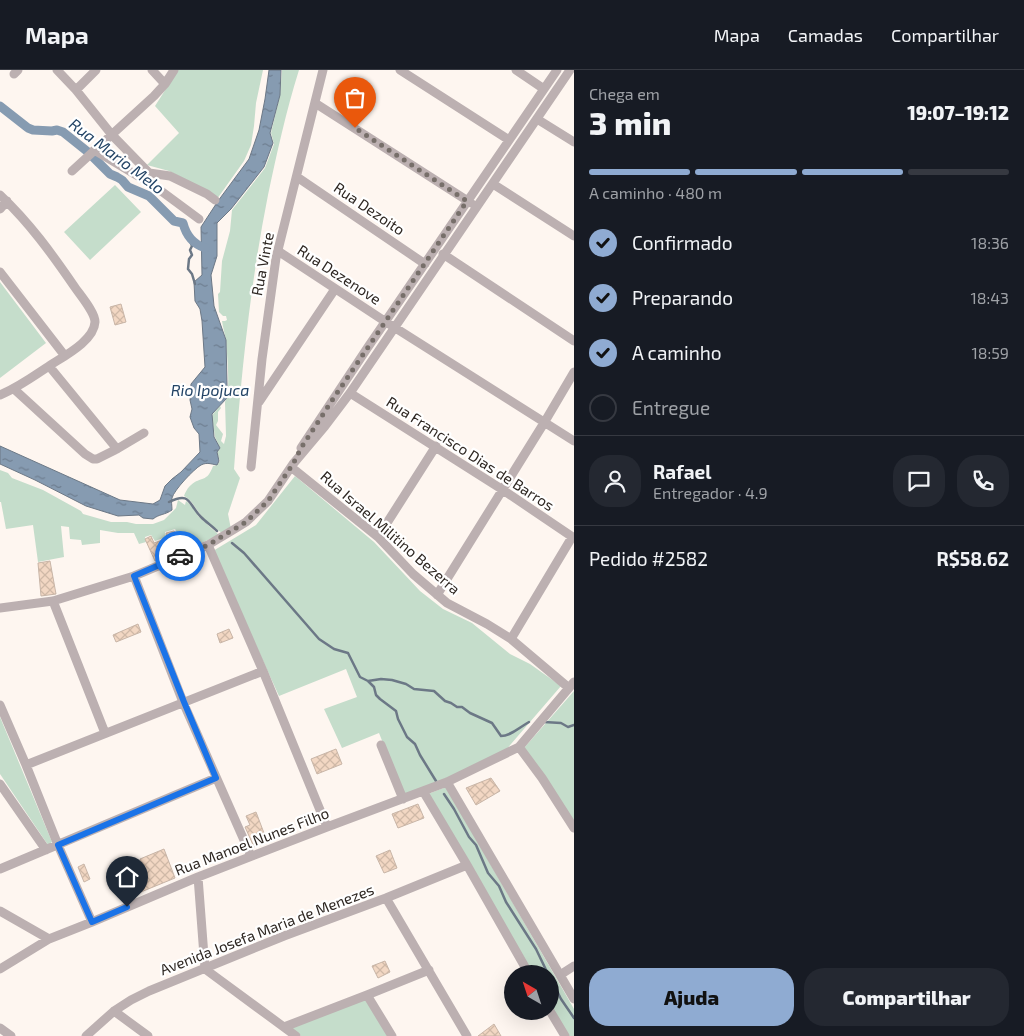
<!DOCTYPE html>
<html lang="pt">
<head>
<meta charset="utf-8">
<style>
	body { margin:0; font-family:"Exo 2",sans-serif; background:#242831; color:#f1f3f6; height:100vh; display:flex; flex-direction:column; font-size:19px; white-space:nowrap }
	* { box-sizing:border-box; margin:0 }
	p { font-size:16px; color:#9ea1a6 }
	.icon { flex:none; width:28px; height:28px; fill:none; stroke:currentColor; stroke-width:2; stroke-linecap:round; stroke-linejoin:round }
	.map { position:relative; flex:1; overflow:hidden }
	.sheet { display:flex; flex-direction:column; background:#171b24; width:450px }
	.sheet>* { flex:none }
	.needle { width:32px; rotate:321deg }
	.fabs { position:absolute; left:504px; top:895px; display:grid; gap:10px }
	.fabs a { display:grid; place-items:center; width:55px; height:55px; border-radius:50%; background:#171b24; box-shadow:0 5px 20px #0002; font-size:25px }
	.pin { position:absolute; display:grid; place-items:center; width:42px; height:42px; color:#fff; margin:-51px -21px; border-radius:50% 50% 50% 0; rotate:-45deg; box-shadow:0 0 5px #0007 }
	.pin .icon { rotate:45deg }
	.courier { position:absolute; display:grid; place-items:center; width:50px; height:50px; margin:-25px; border:4px solid #1a73e8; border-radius:50%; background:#fff; color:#222; box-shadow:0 1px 6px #0007 }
	.headline em { font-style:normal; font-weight:800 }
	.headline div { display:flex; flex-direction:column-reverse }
	.headline { display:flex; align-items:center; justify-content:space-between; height:85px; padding:0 15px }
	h1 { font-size:32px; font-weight:800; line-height:38px }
	.bar { display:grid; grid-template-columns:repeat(4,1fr); gap:8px 5px; align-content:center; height:60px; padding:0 15px }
	.bar i { height:6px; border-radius:4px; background:#363941 }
	.bar .on { background:#8fabd2 }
	.bar p { grid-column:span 4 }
	.line { display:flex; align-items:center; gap:12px; padding:0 15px; border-top:1px solid #363941 }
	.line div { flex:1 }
	.round { display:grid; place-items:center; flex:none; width:52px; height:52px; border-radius:20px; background:#242831 }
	ol { padding:0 15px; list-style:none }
	li { display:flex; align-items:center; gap:15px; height:55px }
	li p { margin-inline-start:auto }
	li .icon { padding:5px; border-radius:50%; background:#8fabd2; color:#111; stroke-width:4 }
	li:last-child { color:#9ea1a6 }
	li i { width:28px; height:28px; border:2px solid #363941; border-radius:50% }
	.button { display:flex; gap:10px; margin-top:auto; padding:10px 15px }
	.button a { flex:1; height:58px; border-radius:20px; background:#8fabd2; color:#111; font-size:20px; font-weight:800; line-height:58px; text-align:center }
	.button a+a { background:#242831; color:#f1f3f6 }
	header { display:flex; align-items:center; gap:30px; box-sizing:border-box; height:70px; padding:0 25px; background:#171b24; border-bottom:1px solid #363941 }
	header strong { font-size:24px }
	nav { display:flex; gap:28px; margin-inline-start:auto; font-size:18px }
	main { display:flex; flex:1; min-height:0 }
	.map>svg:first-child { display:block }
</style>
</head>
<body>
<header>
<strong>Mapa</strong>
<nav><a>Mapa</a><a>Camadas</a><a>Compartilhar</a></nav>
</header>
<main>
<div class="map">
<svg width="574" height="966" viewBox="0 0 574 966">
	<defs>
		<pattern id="water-ripples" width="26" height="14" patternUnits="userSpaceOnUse" patternTransform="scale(1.25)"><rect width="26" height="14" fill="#869bb1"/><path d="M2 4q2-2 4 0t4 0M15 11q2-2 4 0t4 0" fill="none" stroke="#6e7e90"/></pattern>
		<pattern id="building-cross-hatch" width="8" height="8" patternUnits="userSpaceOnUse" patternTransform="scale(1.25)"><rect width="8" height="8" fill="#f2d7c3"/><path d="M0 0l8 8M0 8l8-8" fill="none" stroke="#d0b9a7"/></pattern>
	</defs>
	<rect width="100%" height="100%" fill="#fef6f0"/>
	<path fill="#c5ddcb" d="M178 0H263L256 33 254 56 251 75 244 91 217 129 208 122 169 101 147 95 179 63 155 36Z
		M282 0H299C286 41 277 83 268 125 250 215 241 307 234 399L240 408 228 444 231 459 223 464C216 458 206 452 200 444 195 438 192 430 184 426 185 423 188 417 191 415 201 406 207 413 213 396L217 395 220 391 217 383 220 378 215 367 212 347 213 344 220 336 221 338 218 342V351L216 355 223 364 221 371 224 374 226 366 225 332C231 322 227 284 226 271 225 264 223 258 222 251H225L227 250 226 246H223L219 242 218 224 220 222 222 191 230 161 232 140 265 98 274 74 271 63 280 25Z
		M115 115 141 142 90 190 64 162Z
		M0 212 46 273 0 308Z
		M0 400 8 403 12 408 43 420 81 441 83 444 111 452H127L136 454H153L164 450 176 438 178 430 185 435 186 431 192 436 198 446 219 465 186 480 175 459 165 462 166 467 155 471 151 465 145 467 146 472 139 474 134 463H118L100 460V473L82 475 81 470 70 469 69 457 61 456 64 487 38 492 33 455 6 459 1 432H0Z
		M295 406 374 472 420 521 443 539 472 553 510 584 530 594 561 616 505 681 446 710 404 726 379 663 342 678 324 639 357 627 346 599 279 626 213 481 256 455Z
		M574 621V753L524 678Z
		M0 647 52 772 48 775 0 704Z
		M446 717 574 939V966H568L550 935V904H532L428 724Z
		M366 929 389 966H301L290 958Z"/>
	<path fill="url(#water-ripples)" stroke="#6c7886" d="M269 0H281L280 25 270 63 273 73 264 97 231 139 217 153V186L211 205 214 236 226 270 227 314V328L212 344 214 367 220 378 217 382 219 391 217 395C211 394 207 392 201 395 194 399 174 420 172 428 171 431 172 436 172 440 165 445 159 444 153 449L143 448 139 445 118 446 86 436 35 410 0 394V376L120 430 153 434 160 430 165 416 172 409 181 402 200 382 199 364 194 358 190 347 192 339 190 330 191 314 205 297 202 251 200 239 195 231 194 212 202 205 201 157 218 131 249 89 259 60 265 29Z"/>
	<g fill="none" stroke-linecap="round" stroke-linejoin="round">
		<path stroke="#6c7886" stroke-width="2.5" d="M189 168 192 176 190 180 192 185 189 189 188 199 192 204 195 214
			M169 432C191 421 188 434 201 447 206 452 212 456 217 461
			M232 473 244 483 319 569 334 579 348 583 360 607 368 611 374 617 376 625 380 629 396 641 398 649 407 667 415 674 420 685 436 711
			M368 611 381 609 392 610 406 614 414 619 434 621 445 631 451 633 457 637H462L470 643 492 653 501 666C511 666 520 657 529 652
			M544 652 561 653 568 657 574 655
			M444 724 454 739 469 767 476 775 488 803 499 816 506 832 536 879 548 904
			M550 907 561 929 574 948"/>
		<path stroke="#869bb1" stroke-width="9" d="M0 36 28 58 33 60 52 61 57 60 63 62 88 82 110 104 117 107 122 110 128 117 149 126 174 151 183 153C186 165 193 174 205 178"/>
	</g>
	<path fill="url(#building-cross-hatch)" stroke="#c8b5a7" d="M121 234 126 252 115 255 110 237Z
		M174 461 183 479 155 491 145 469 151 466 154 473 168 468 166 463Z
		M50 491 56 524 41 526 38 493Z
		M138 554 141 562 116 572 113 565Z
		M229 559 233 568 220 573 217 564Z
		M336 679 342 694 317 704 311 689Z
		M491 708 500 721 476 735 466 718Z
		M418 734 424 748 398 758 392 744Z
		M256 742 267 771 254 777 245 757 250 755 246 746Z
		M164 779 175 808 136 824 129 804 143 798 140 789Z
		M390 780 397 798 384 803 376 786Z
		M84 794 90 809 84 812 78 797Z
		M385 891 390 902 378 908 372 896Z
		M494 954 501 966H478Z"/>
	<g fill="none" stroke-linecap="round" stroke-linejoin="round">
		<path stroke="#bcb0b1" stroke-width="9" d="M57 0 76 20 112 65 149 103 170 106 207 124 215 130
			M152 0 165 14
			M400 0 509 70
			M516 0 544 19
			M14 4 18 0
			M76 20 96 0
			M315 33 471 133
			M537 49 574 72
			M94 80 153 115 199 149
			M72 101 154 26 165 14 174 0
			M297 107 425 194
			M493 114 574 166
			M0 125C29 152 52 184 74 216 80 225 95 242 95 252 94 272 60 288 46 298 31 308 17 318 0 325
			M0 139 7 131
			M278 181 386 252 574 371
			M443 184 574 271
			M0 202 65 286
			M49 296 117 379
			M14 319 85 384 93 389H97L117 379 144 363
			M350 323 503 420 574 468
			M259 332 335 219
			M301 378 368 277 557 0
			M251 397 262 289 276 188 323 0
			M291 397 378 467 413 504 447 533 487 554 511 569 569 618
			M378 467 436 376
			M208 475 263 601 327 757
			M134 506 183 632 251 786
			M437 525 544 353 574 302
			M53 531 105 663
			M0 538 53 531 134 506 208 475 233 460 246 452 268 431 293 394 325 356 350 323 570 0
			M511 569 572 467
			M0 635 26 695 58 775 92 852
			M381 675 403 729
			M519 677 542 708 574 758
			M26 695 263 601
			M447 712 574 929
			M0 714 46 780
			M423 721 467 795 529 904
			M0 799 216 708
			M198 807 205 899 296 966
			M386 828 467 966
			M0 841 49 869
			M0 899 49 869 92 852 198 807 327 757 447 712 519 677 574 612
			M560 905 574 896
			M367 925 392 966
			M114 941 148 966
			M550 941 565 966
			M284 957 367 925 429 900
			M0 958 11 966
			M86 966 114 941 131 930 149 921 284 866 386 828 467 795"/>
	</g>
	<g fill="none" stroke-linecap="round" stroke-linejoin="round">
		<path stroke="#776f6a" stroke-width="5" stroke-dasharray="0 9" d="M180 486 208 475 246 452 268 431 293 394 301 378 335 326 467 131 355 58"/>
		<path stroke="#1a73e8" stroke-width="6" d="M127 837 92 852 58 775 216 708 184 632 134 506 180 486"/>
	</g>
	<g text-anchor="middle" stroke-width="4.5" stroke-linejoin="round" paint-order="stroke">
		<g font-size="15" fill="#2e2722" stroke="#fff">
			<text transform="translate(369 139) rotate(34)" y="5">Rua Dezoito</text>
			<text transform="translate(263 194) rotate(-79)" y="5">Rua Vinte</text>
			<text transform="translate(339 205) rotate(33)" y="5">Rua Dezenove</text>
			<text transform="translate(470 384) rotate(33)" y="5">Rua Francisco Dias de Barros</text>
			<text transform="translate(390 463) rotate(41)" y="5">Rua Israel Militino Bezerra</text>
			<text transform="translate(252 772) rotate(-21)" y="5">Rua Manoel Nunes Filho</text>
			<text transform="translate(267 860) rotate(-21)" y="5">Avenida Josefa Maria de Menezes</text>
		</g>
		<g font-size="16" font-style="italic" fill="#234466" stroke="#fff">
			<text transform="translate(117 86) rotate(37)" y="6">Rua Mario Melo</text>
			<text x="210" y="326">Rio Ipojuca</text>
		</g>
	</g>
</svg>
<div class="fabs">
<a><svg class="needle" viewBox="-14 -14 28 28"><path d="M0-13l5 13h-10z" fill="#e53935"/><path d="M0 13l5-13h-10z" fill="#9ea1a6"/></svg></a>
</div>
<div class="pin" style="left:355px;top:58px;background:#ea580c"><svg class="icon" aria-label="bag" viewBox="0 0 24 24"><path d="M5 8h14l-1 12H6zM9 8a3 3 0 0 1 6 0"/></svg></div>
<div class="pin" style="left:127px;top:837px;background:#1f2937"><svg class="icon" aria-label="home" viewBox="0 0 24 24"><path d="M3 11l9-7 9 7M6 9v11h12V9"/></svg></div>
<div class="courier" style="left:180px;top:486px"><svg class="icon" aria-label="car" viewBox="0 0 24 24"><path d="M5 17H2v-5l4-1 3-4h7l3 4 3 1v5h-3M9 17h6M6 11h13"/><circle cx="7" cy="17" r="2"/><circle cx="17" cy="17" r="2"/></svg></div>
</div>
<section class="sheet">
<div class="headline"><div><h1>3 min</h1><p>Chega em</p></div><em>19:07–19:12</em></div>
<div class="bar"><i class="on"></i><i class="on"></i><i class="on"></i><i></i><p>A caminho · 480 m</p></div>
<ol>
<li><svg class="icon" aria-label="check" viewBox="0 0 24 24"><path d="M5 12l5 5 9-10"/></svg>Confirmado<p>18:36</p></li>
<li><svg class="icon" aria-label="check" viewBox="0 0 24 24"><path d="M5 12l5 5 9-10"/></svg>Preparando<p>18:43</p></li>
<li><svg class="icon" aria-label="check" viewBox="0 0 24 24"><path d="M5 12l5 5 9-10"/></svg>A caminho<p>18:59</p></li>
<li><i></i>Entregue</li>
</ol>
<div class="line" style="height:90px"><a class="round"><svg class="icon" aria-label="person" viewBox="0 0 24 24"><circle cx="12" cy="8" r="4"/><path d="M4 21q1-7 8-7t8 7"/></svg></a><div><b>Rafael</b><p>Entregador · 4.9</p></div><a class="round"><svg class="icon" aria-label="chat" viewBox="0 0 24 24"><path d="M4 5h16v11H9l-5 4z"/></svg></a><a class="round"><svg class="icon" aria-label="phone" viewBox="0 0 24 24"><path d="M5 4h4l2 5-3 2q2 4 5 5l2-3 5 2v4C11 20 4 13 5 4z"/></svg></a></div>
<div class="line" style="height:65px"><div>Pedido #2582</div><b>R$58.62</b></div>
<div class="button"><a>Ajuda</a><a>Compartilhar</a></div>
</section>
</main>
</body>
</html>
